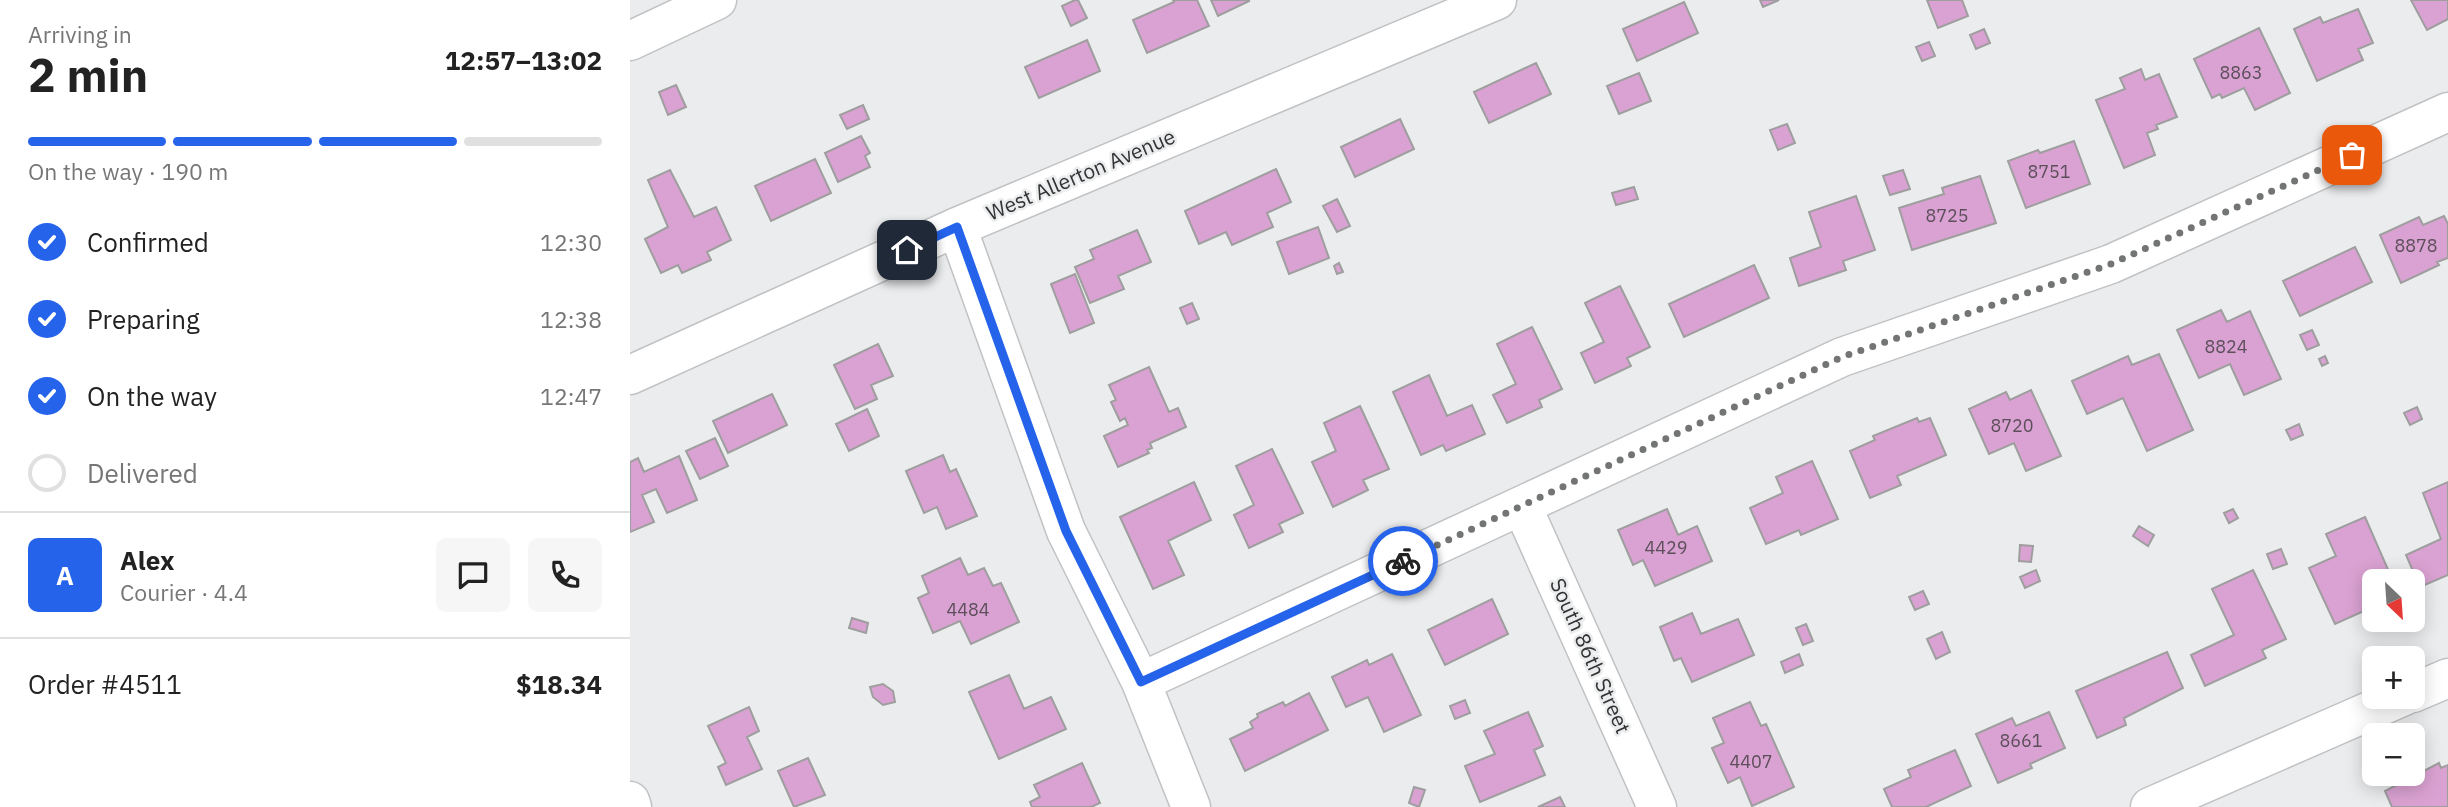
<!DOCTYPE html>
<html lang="en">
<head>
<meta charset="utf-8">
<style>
	body { margin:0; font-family:"IBM Plex Sans",sans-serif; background:#f6f6f6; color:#222; height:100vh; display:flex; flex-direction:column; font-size:26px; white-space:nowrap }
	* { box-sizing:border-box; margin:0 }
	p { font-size:23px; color:#767676 }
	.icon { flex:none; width:38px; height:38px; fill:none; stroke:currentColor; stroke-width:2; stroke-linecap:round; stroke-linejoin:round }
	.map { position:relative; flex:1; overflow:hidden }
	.panel { display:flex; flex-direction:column; background:#fff; width:630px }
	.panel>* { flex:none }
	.needle { width:46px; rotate:155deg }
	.fabs { position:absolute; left:1732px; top:569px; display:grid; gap:14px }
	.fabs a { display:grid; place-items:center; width:63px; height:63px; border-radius:10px; background:#fff; box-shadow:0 4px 18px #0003; font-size:35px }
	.pin { position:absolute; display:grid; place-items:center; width:60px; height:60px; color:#fff; margin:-30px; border-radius:14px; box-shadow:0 4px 10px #0006 }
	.courier { position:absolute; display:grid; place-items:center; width:70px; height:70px; margin:-35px; border:5px solid #2563eb; border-radius:50%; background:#fff; color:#222; box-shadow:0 2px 9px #0007 }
	.headline em { font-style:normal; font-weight:700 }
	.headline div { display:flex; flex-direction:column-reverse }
	.headline { display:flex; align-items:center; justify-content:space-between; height:119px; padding:0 28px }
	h1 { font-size:46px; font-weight:700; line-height:52px }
	.bar { display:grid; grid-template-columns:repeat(4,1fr); gap:10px 7px; align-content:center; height:84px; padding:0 28px }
	.bar i { height:9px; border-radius:5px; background:#e0e0e0 }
	.bar .on { background:#2563eb }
	.bar p { grid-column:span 4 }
	.line { display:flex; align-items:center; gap:18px; padding:0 28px; border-top:2px solid #e0e0e0 }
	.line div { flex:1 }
	.round { display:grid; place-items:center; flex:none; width:74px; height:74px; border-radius:10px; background:#f6f6f6 }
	ol { padding:0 28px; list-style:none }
	li { display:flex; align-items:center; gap:21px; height:77px }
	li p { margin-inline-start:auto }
	li .icon { padding:7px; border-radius:50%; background:#2563eb; color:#fff; stroke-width:4 }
	li:last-child { color:#767676 }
	li i { width:38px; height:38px; border:4px solid #e0e0e0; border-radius:50% }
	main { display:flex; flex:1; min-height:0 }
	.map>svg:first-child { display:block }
</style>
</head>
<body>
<main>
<section class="panel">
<div class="headline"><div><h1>2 min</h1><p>Arriving in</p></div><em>12:57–13:02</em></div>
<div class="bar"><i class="on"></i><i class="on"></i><i class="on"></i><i></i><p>On the way · 190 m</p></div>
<ol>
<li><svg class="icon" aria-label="check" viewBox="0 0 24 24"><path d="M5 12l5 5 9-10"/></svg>Confirmed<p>12:30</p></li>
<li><svg class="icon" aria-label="check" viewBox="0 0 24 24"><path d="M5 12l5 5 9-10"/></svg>Preparing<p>12:38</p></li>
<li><svg class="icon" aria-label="check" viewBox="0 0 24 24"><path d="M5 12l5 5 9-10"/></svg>On the way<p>12:47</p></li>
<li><i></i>Delivered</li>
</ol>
<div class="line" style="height:126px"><b class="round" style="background:#2563eb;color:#fff">A</b><div><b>Alex</b><p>Courier · 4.4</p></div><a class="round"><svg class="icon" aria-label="chat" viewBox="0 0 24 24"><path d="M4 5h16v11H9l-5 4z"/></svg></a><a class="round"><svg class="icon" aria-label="phone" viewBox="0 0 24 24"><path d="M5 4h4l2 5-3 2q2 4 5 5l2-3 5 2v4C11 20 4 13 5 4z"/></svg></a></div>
<div class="line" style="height:91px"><div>Order #4511</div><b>$18.34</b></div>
</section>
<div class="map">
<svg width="1818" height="807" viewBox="0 0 1818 807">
	<rect width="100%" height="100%" fill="#ebeced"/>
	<path fill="#daa2d2" stroke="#9f9e9f" stroke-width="2" d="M445 0H448L457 18 441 26 432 6Z
		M543 0H567L579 26 517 53 503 20 544 2Z
		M581 0H619V1L588 16Z
		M1130 0H1149L1133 7Z
		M1297 0H1332L1338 16 1308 28Z
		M1781 0H1818V19L1797 30Z
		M1054 2 1068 33 1007 61 993 29Z
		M1728 9 1743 43 1728 49 1733 60 1687 81 1664 29 1690 17 1693 23Z
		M1629 28 1660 93 1625 110 1614 88 1592 98 1590 94 1582 98 1564 59Z
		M1354 29 1360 43 1346 49 1340 35Z
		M457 40 470 71 409 98 395 67Z
		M1299 42 1305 56 1292 61 1286 47Z
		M906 63 921 94 859 123 844 92Z
		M1511 69 1515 80 1529 74 1547 117 1526 125 1528 129 1517 133 1525 155 1494 168 1466 100 1495 89 1490 78Z
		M1009 73 1021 101 989 114 977 86Z
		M46 85 56 107 38 115 29 92Z
		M233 105 239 119 217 129 210 115Z
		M770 119 784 149 725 177 711 147Z
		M1157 124 1165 143 1148 150 1140 130Z
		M231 136 240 153 235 156 240 167 208 182 195 153Z
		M1444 141 1460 184 1396 208 1378 161 1408 150 1410 153Z
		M185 159 201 193 141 221 125 186Z
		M646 169 661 202 637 213 643 227 602 245 596 232 569 244 555 211Z
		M40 170 64 217 86 207 101 240 77 252 81 260 52 273 48 265 31 273 15 239 38 227 18 180Z
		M1273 170 1280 189 1260 195 1253 176Z
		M1350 176 1366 223 1282 250 1269 208 1314 194 1312 188Z
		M1004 187 1008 199 986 205 982 193Z
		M1226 196 1245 250 1213 261 1216 270 1169 286 1160 258 1191 247 1179 212Z
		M707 199 720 226 707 232 693 206Z
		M1814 216 1818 224V258L1807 262 1809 265 1771 283 1750 235 1789 217 1793 225Z
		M688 227 699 258 659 274 647 242Z
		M507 230 521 262 488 276 494 289 460 303 445 267 464 259 460 250Z
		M1725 247 1742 282 1670 316 1653 281Z
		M709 263 713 272 707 274 704 266Z
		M1124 265 1139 298 1054 337 1039 304Z
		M445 274 464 323 440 333 421 284Z
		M990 286 1020 347 997 358 1001 366 965 383 951 353 974 342 955 303Z
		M562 303 569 319 557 324 550 308Z
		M1591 310 1597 322 1620 311 1651 379 1614 395 1600 364 1569 378 1547 330Z
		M902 327 932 389 909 400 912 407 877 423 863 395 886 384 867 344Z
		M1682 330 1689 345 1677 350 1670 335Z
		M248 344 263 376 241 385 247 399 225 409 204 365Z
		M1529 354 1563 430 1517 451 1493 398 1457 414 1442 381 1498 356 1502 365Z
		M1695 356 1698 363 1692 366 1689 359Z
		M519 367 539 412 548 408 556 427 520 443 522 448 517 450 519 453 488 467 474 436 498 425 495 418 490 421 481 402 486 400 479 385Z
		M799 375 817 416 842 405 855 434 816 451 813 445 791 455 763 392Z
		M1401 390 1431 456 1396 471 1384 443 1359 454 1339 409 1376 392 1380 400Z
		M142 394 157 425 98 453 83 421Z
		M730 406 759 469 733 480 738 490 703 507 682 462 706 451 694 423Z
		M1787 407 1792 419 1780 425 1774 413Z
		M237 409 249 436 219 451 206 424Z
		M1287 418 1289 422 1300 418 1316 455 1267 476 1271 485 1240 498 1220 451 1245 440 1243 436Z
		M1669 424 1673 435 1661 440 1656 430Z
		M85 438 98 466 70 479 56 451Z
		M642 449 673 513 649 524 653 532 619 548 604 515 624 505 606 466Z
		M313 455 320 472 326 469 347 516 316 529 307 507 294 513 276 471Z
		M49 456 67 500 37 513 26 489 12 495 24 522 0 532V462L8 458 14 472Z
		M1182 461 1208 519 1171 535 1169 530 1136 544 1120 508 1153 493 1146 477Z
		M564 482 581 520 538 541 554 575 523 589 490 517Z
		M1818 482V575L1790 587 1776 555 1811 539 1793 493Z
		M1037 509 1048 535 1067 526 1082 561 1025 586 1013 560 1003 565 988 530Z
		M1603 509 1608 518 1599 523 1594 513Z
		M1735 517 1763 581H1745V606L1705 624 1679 568 1706 556 1696 534Z
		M1509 526 1524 535 1518 546 1503 536Z
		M1390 545 1403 546 1401 562 1389 561Z
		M1651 549 1657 564 1643 569 1637 554Z
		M330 558 338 575 354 568 363 586 371 583 389 622 341 644 330 621 303 633 288 598 299 593 292 576Z
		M1406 570 1410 581 1395 588 1390 577Z
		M1623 570 1656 639 1632 650 1636 658 1575 686 1561 655 1604 635 1582 589Z
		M1293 591 1299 604 1285 610 1279 597Z
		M862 599 878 634 815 665 798 630Z
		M1062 613 1071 634 1108 619 1124 655 1062 682 1051 658 1044 661 1030 627Z
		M222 618 238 623 236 633 219 628Z
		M1176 624 1183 641 1173 645 1166 628Z
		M1312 632 1320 652 1306 659 1297 639Z
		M1537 652 1553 688 1494 718 1496 725 1467 738 1446 691Z
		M762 654 791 715 754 732 738 697 716 707 702 677 737 660 739 665Z
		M1169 654 1173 665 1155 673 1151 662Z
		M379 675 394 709 421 697 436 729 369 759 339 692Z
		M253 684 263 691 265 702 253 705 243 697 240 687Z
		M679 693 698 730 615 771 600 739 623 728 620 722 628 717 627 714 653 702 655 706Z
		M835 700 840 713 825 719 820 706Z
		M1120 702 1131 726 1136 724 1164 787 1122 806 1110 777 1098 783 1082 748 1094 743 1083 718Z
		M119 707 129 731 117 737 132 769 96 785 88 767 96 763 78 726Z
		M898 712 913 746 904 750 915 775 850 802 835 766 865 754 854 731Z
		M1419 712 1435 748 1400 764 1402 768 1368 783 1346 734 1382 718 1386 726Z
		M1325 750 1341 786 1296 807H1262L1254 789 1281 777 1278 770Z
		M178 758 195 795 164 807 148 771Z
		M452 763 470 803 461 807H402L400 802 410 797 404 785Z
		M1809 763 1811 768 1818 765V807H1762L1755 791Z
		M784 787 795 790 789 807 779 803Z
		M930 797 935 807H908Z"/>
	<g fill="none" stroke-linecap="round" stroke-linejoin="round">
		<defs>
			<path id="minor" d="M327 227 436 531 511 682 561 807
				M0 375 327 227 867 0
				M892 506 1027 807
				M511 682 1212 357 1481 264 1818 112
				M1783 693 1818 678
				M0 801 2 807
				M1520 807 1774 696"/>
			<path id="highway" d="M0 41 87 0"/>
		</defs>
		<use href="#minor" stroke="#c1c2c4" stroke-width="41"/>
		<use href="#highway" stroke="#c1c2c4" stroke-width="41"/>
		<use href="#minor" stroke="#fff" stroke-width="38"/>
		<use href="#highway" stroke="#fff" stroke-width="38"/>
	</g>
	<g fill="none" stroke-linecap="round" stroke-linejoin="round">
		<path stroke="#737474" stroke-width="7" stroke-dasharray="0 12.6" d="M773 561 1212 357 1481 264 1722 155"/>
		<path stroke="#2563eb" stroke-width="9" d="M277 250 327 227 436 531 511 682 773 561"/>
	</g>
	<g text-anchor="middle" stroke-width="5" stroke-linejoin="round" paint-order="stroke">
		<g font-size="18" fill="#5c4f5b">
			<text x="1611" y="79">8863</text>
			<text x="1419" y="178">8751</text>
			<text x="1317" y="222">8725</text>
			<text x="1786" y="252">8878</text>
			<text x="1596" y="353">8824</text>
			<text x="1382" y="432">8720</text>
			<text x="1036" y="554">4429</text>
			<text x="338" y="616">4484</text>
			<text x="1391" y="747">8661</text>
			<text x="1121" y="768">4407</text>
		</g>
		<g font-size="21" fill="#323333" stroke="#ebeced">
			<text transform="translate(451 175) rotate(-23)" y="7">West Allerton Avenue</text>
			<text transform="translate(960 656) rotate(66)" y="7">South 86th Street</text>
		</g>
	</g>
</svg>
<div class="fabs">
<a><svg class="needle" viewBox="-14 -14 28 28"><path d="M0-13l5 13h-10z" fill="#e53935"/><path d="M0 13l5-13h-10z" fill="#767676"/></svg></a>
<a>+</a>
<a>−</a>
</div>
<div class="pin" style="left:1722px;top:155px;background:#ea580c"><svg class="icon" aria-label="bag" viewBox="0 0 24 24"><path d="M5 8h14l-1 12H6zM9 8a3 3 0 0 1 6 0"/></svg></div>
<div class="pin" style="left:277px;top:250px;background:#1f2937"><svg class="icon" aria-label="home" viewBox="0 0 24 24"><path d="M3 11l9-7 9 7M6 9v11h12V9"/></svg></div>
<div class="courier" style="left:773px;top:561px"><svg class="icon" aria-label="bike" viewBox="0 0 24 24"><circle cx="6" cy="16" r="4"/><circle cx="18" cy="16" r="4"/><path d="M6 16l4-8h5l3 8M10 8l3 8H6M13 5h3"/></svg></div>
</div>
</main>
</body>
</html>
